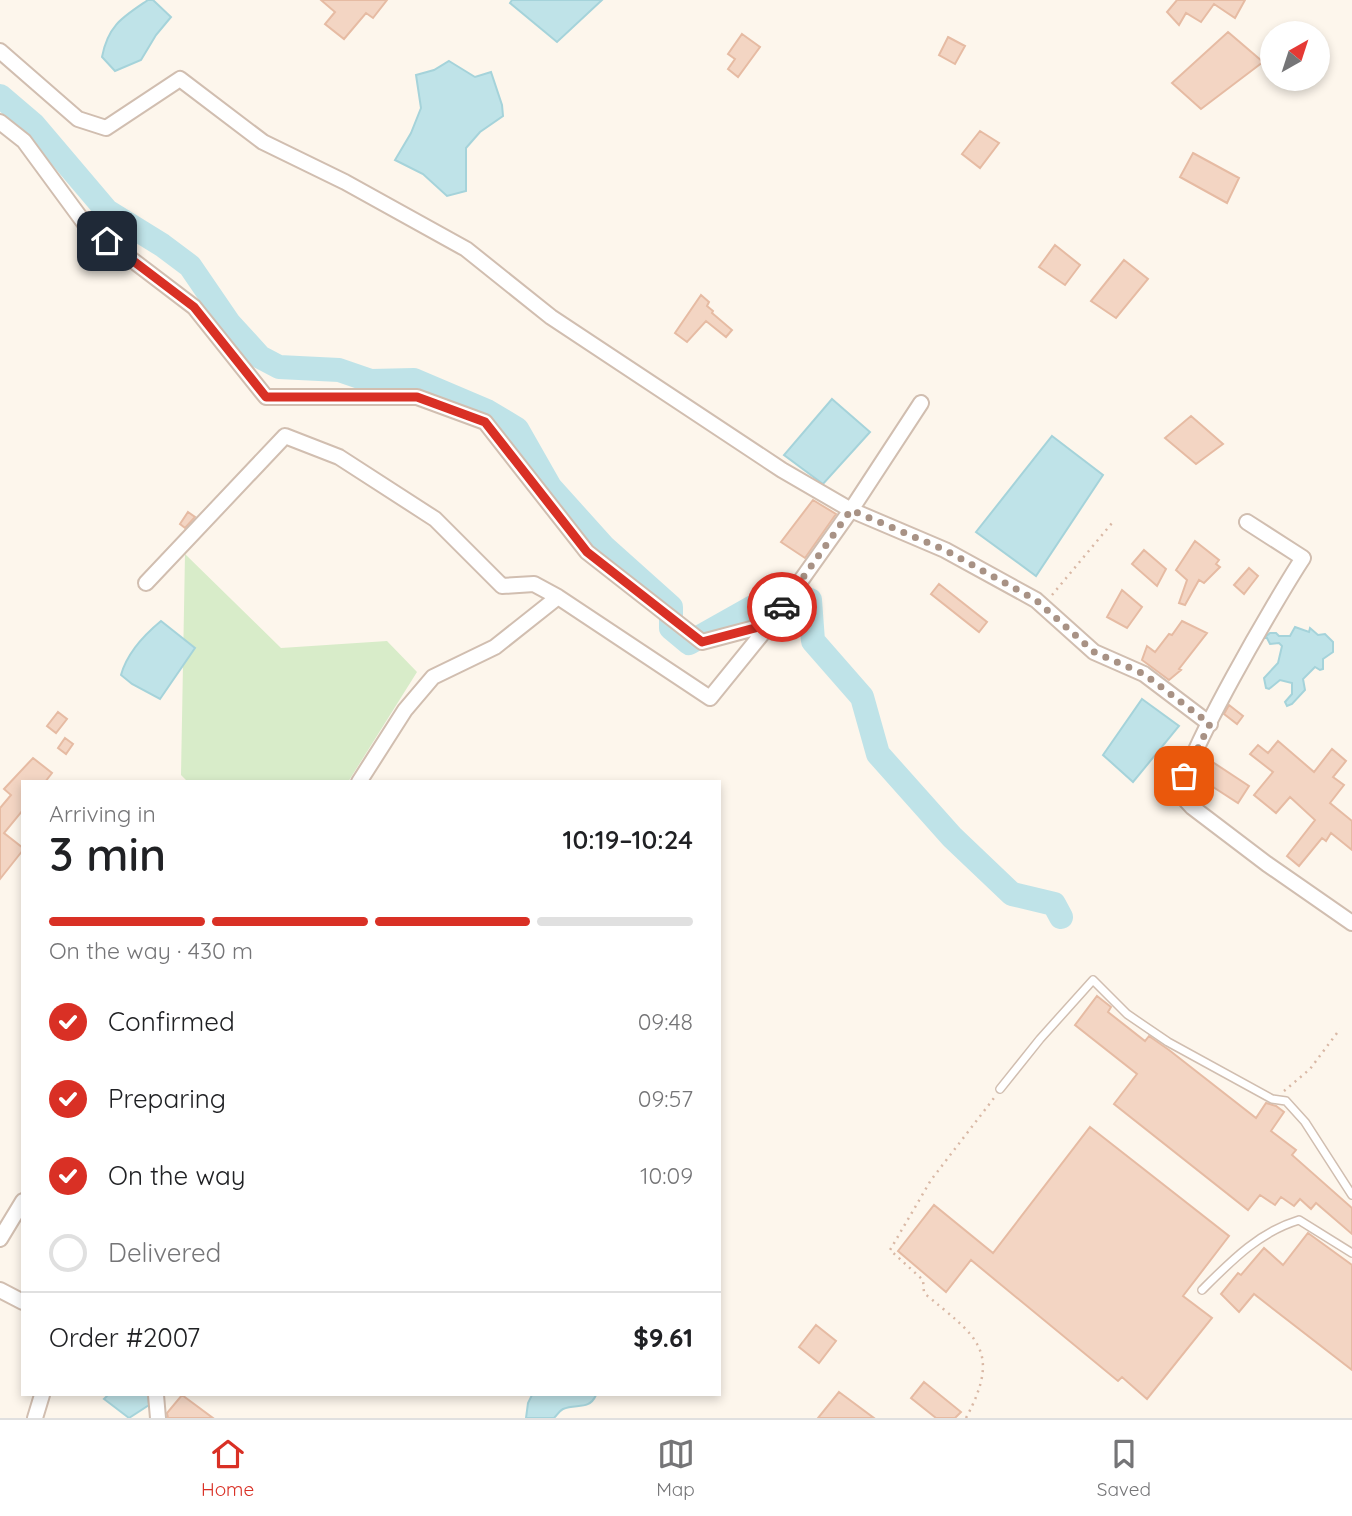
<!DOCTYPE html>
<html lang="en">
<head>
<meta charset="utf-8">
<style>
	body { margin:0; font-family:Quicksand,sans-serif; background:#f6f6f6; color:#202124; height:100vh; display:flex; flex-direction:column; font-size:26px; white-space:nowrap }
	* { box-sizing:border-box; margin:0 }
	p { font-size:23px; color:#757577 }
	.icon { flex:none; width:38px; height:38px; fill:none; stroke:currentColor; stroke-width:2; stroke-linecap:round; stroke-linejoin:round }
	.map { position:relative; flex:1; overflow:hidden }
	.sheet { position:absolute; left:21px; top:780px; width:700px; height:616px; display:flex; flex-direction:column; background:#fff; border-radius:0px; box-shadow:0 4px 10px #0003 }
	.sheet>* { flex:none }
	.needle { width:46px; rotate:39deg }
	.buttons { position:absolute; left:1260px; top:21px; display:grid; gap:14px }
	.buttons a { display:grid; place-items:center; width:70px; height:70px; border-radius:50%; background:#fff; box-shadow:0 4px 10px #0003; font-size:35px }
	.pin { position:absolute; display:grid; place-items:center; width:60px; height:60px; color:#fff; margin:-30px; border-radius:14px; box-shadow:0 4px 10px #0006 }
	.courier { position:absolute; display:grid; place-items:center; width:70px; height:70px; margin:-35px; border:5px solid #d93025; border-radius:50%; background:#fff; color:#222; box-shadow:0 2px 9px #0007 }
	.overview em { font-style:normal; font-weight:600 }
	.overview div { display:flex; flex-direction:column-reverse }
	.overview { display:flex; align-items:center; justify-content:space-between; height:119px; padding:0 28px }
	h1 { font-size:46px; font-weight:600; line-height:52px }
	.bar { display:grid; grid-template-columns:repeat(4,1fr); gap:10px 7px; align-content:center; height:84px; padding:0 28px }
	.bar i { height:9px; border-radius:5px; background:#e0e0e0 }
	.bar .on { background:#d93025 }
	.bar p { grid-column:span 4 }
	.line { display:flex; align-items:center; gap:18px; padding:0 28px; border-top:2px solid #e0e0e0 }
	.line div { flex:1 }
	ol { padding:0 28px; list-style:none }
	li { display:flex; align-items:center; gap:21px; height:77px }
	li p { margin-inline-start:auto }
	li .icon { padding:7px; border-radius:50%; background:#d93025; color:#fff; stroke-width:4 }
	li:last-child { color:#757577 }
	li i { width:38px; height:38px; border:4px solid #e0e0e0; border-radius:50% }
	.tabs { display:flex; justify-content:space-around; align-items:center; height:98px; border-top:2px solid #e0e0e0; background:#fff; font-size:19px; color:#757577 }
	.tabs a { display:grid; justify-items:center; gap:4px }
	.tabs .on { color:#d93025 }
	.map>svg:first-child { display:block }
</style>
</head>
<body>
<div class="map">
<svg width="1352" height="1418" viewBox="0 0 1352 1418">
	<rect width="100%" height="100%" fill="#fdf6ec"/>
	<path fill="#d8ecc9" d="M185 554 281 648 387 641 417 672 348 782H188L181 775Z"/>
	<path fill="#bfe3e8" stroke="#a5d3da" stroke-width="2" d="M148 0H153L171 17 156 35 141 60 115 71 102 57C108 25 123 17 148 0Z
		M512 0H602L557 42 510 3Z
		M449 61 475 77 491 72 502 105 503 116 480 132 466 148V191L447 196 423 174 395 160 411 133 421 108 416 75 434 70Z
		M832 399 870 432 823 484 784 455Z
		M1052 436 1103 475 1036 576 976 532Z
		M161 621 195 648 160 699 132 684 121 675C127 653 144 635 161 621Z
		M1295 627 1309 632 1310 628 1318 635 1325 634 1333 642V652L1323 659V669L1320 670 1315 667 1303 679 1305 690 1292 704 1287 706 1285 702 1292 694V683L1280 680 1269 689 1266 688 1264 678 1278 663 1282 646 1279 643 1270 644 1267 638H1264L1270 633H1276L1279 636H1290Z
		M1142 699 1179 726 1133 782 1103 755Z
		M108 1395H148L149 1405 129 1418 104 1399Z
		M532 1395H596C589 1411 576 1403 563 1409 559 1411 557 1415 554 1418H526L528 1403Z"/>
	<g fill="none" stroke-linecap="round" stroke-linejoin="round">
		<path stroke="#bfe3e8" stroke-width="24" d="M0 96 34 125 107 211 162 245 190 266 229 323 260 357 279 367 339 370 371 381 414 380 487 411 517 429 550 487 604 547 671 607V628L689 643 753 607 772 606 810 600 813 641 862 697 878 754 952 837 1012 894 1054 904 1061 917"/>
	</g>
	<path fill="#f3d5c3" stroke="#e6bba3" stroke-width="2" d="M321 0H387L373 18 366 13 344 39 325 24 335 12Z
		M1177 0H1245L1235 18 1214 4 1201 22 1186 13 1179 25 1167 12Z
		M1228 32 1263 62 1201 109 1172 83Z
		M742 34 760 47 738 77 728 69 735 59 728 54Z
		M948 37 965 46 955 64 939 55Z
		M980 131 999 143 980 168 962 154Z
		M1193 153 1239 178 1227 203 1180 177Z
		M1055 245 1080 265 1065 285 1039 267Z
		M1124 260 1148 279 1116 318 1091 301Z
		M701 295 709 302 707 306 713 311 712 313 732 330 726 337 706 321 687 342 675 333Z
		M1191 416 1223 444 1196 464 1165 438Z
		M813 500 836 514 805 558 781 542Z
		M188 512 195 517 185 528 180 524Z
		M1195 541 1219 560 1216 564 1220 567 1204 583 1199 580 1185 605 1179 603 1187 580 1176 570Z
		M1144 550 1166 569 1157 586 1132 564Z
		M1249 568 1258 576 1244 594 1234 585Z
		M939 584 987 622 979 632 931 594Z
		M1122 590 1142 607 1127 628 1107 617Z
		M1182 621 1207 633 1179 669 1181 670 1169 680 1142 660 1147 646 1155 652 1169 634 1172 635Z
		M1229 705 1243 716 1237 724 1224 714Z
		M58 712 67 719 56 733 47 726Z
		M65 738 73 744 66 754 58 748Z
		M1278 741 1314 772 1332 749 1346 761 1333 777 1344 785 1330 803 1352 821V850L1331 833 1326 841 1322 838 1299 866 1287 856 1315 820 1290 797 1276 813 1254 795 1273 772 1250 754 1258 745 1268 753Z
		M1205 757 1249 786 1238 803 1196 776Z
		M33 758 52 773 45 782H23V810L4 833 23 848V850L0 879V808L11 795 4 789Z
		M1097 996 1111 1007 1108 1012 1145 1041 1149 1036 1169 1050 1256 1118 1266 1103 1276 1106 1284 1112 1271 1131 1296 1150 1292 1155 1352 1208V1234L1316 1203 1311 1209 1300 1199 1294 1206 1281 1197 1275 1205 1260 1195 1248 1210 1114 1104 1137 1074 1075 1025Z
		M1090 1127 1229 1236 1183 1296 1212 1318 1147 1399 1122 1377 1118 1381 971 1260 946 1292 898 1251 934 1205 993 1253Z
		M1308 1233 1352 1265V1370L1254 1294 1239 1312 1221 1294 1238 1273 1241 1275 1264 1248 1283 1265Z
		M816 1325 836 1341 819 1363 799 1347Z
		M924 1382 961 1412 955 1418H936L911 1398Z
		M839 1392 874 1418H818Z
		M182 1395 213 1418H168L167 1413Z"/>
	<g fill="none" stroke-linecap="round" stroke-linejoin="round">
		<defs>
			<path id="service" d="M1000 1089 1040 1039 1093 980 1127 1014 1168 1042 1272 1099 1286 1101 1305 1122 1352 1195
				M1202 1290C1231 1261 1259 1232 1299 1220L1352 1253"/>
			<path id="minor" d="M0 51 78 119 106 128 180 79 263 142 345 182 466 249 551 317 782 470 851 510 921 403
				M0 122 24 141 85 224 194 307 266 397H417L485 422 587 552 702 642 770 624
				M1247 522 1303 558C1281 591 1178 766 1181 795L1192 807 1267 864 1352 923
				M146 583 285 436 339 457 435 519 502 586 534 584 558 597
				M359 782 405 710 433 677 495 647 558 597 710 698 770 624 851 510 945 550 1036 600 1094 652 1144 674 1210 724
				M0 1239 23 1201
				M0 1290 23 1302
				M156 1395 158 1418
				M35 1418 42 1395"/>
		</defs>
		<use href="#service" stroke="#d1beb0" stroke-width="10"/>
		<use href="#minor" stroke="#d1beb0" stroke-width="18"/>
		<path stroke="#d9b8a5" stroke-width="2.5" stroke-dasharray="2 5" stroke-linecap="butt" d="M1052 595 1112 523
			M1284 1091 1310 1069 1340 1029
			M966 1418C1003 1349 975 1336 924 1293L923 1280 890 1250 931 1180 994 1098"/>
		<use href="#service" stroke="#fff" stroke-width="7"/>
		<use href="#minor" stroke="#fff" stroke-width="14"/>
	</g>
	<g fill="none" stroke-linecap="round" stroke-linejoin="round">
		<path stroke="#a89285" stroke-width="7" stroke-dasharray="0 12.6" d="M782 607 851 510 945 550 1036 600 1094 652 1144 674 1210 724 1184 776"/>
		<path stroke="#d93025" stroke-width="9" d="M107 241 194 307 266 397H417L485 422 587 552 702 642 770 624 782 607"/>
	</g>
</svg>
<div class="buttons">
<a><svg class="needle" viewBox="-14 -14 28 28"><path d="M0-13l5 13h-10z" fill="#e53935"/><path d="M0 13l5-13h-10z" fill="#757577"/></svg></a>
</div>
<div class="pin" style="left:1184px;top:776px;background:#ea580c"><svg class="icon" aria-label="bag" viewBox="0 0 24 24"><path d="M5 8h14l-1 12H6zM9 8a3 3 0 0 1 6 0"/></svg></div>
<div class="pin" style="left:107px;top:241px;background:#1f2937"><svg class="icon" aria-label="home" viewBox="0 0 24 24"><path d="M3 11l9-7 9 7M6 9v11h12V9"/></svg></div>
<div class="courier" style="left:782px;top:607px"><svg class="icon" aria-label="car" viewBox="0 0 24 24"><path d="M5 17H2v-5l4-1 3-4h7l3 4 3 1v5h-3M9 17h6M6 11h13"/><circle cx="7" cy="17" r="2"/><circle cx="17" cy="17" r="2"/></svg></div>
<section class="sheet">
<div class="overview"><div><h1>3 min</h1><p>Arriving in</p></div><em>10:19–10:24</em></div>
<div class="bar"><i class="on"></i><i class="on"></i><i class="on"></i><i></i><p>On the way · 430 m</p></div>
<ol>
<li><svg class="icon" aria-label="check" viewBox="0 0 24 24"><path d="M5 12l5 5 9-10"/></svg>Confirmed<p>09:48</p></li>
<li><svg class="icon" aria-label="check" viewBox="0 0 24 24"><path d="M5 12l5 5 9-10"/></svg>Preparing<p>09:57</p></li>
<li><svg class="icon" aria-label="check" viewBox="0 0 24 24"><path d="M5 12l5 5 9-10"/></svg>On the way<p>10:09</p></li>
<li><i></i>Delivered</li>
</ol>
<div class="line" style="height:91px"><div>Order #2007</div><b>$9.61</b></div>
</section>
</div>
<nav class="tabs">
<a class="on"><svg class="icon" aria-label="home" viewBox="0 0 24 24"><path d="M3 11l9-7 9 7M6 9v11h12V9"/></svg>Home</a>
<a><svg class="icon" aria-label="map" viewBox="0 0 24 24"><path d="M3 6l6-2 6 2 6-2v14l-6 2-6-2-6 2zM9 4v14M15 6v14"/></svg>Map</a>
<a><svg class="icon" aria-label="saved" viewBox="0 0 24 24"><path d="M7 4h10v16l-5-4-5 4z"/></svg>Saved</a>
</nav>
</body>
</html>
